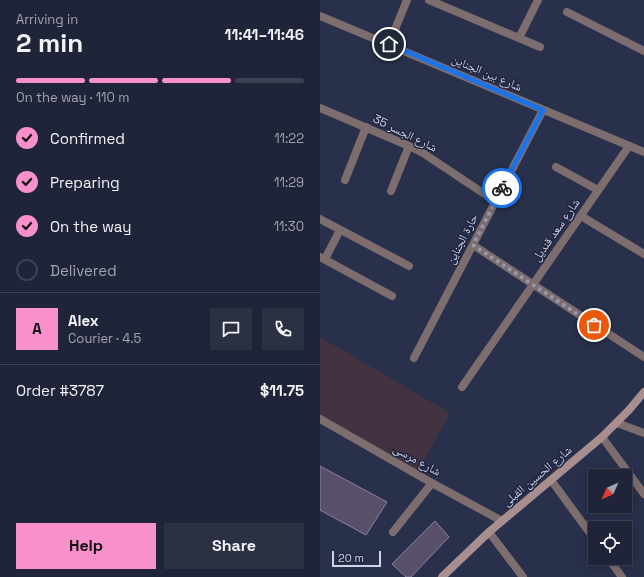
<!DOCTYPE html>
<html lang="en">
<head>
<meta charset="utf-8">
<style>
	body { margin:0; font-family:"Space Grotesk","Noto Naskh Arabic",sans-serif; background:#2c3043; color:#f1f3f6; height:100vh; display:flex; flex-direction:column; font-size:15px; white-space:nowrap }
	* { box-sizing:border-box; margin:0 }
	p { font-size:13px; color:#a1a4ae }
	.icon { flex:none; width:22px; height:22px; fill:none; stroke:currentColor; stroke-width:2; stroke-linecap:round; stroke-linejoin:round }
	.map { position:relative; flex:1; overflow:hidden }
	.side { display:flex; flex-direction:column; background:#1f2438; width:320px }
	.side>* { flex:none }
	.needle { width:26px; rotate:225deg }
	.buttons { position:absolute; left:268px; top:469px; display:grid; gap:8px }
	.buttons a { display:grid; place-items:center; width:44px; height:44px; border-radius:0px; background:#1f2438; box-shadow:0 2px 10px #0003,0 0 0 1px #3c4153; font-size:20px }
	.scale { position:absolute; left:12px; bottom:10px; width:49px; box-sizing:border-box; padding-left:4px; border:2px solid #cfd4e5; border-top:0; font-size:11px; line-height:14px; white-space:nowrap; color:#cfd4e5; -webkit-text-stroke:3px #202640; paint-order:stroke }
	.pin { position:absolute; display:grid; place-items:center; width:34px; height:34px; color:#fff; margin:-17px; border:2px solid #fff; border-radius:50%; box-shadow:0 1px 4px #0007 }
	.courier { position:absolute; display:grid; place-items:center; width:40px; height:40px; margin:-20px; border:3px solid #1a73e8; border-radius:50%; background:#fff; color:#222; box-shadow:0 1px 5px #0007 }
	.overview em { font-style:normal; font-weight:800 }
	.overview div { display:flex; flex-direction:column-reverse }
	.overview { display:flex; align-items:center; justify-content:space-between; height:68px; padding:0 16px }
	h1 { font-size:26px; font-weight:800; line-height:30px }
	.bar { display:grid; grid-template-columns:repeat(4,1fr); gap:6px 4px; align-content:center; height:48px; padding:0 16px }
	.bar i { height:5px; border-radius:3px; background:#3c4153 }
	.bar .on { background:#f890cc }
	.bar p { grid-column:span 4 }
	.line { display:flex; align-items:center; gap:10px; padding:0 16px; border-top:1px solid #3c4153 }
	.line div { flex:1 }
	.round { display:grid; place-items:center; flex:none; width:42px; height:42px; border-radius:0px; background:#2c3043 }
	ol { padding:0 16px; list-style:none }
	li { display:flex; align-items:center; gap:12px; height:44px }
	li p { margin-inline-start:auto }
	li .icon { padding:4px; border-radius:50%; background:#f890cc; color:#111; stroke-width:4 }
	li:last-child { color:#a1a4ae }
	li i { width:22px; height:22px; border:2px solid #3c4153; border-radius:50% }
	.action { display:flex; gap:8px; margin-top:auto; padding:8px 16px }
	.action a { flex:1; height:46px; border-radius:0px; background:#f890cc; color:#111; font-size:16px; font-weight:800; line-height:46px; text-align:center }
	.action a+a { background:#2c3043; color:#f1f3f6 }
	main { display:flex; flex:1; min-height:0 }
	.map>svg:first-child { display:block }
</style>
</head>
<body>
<main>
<section class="side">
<div class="overview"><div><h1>2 min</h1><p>Arriving in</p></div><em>11:41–11:46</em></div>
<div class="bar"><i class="on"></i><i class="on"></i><i class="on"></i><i></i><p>On the way · 110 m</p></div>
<ol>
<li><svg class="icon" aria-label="check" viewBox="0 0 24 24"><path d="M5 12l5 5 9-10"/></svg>Confirmed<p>11:22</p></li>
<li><svg class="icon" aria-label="check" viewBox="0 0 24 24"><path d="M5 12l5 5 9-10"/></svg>Preparing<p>11:29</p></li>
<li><svg class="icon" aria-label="check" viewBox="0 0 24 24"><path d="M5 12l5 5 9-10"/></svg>On the way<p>11:30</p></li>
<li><i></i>Delivered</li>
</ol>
<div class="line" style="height:72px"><b class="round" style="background:#f890cc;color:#111">A</b><div><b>Alex</b><p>Courier · 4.5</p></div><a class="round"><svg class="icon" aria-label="chat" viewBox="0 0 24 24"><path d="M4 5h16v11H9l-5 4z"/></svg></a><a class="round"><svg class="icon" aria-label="phone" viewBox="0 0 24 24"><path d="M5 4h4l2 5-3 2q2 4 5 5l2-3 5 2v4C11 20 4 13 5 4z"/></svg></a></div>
<div class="line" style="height:52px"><div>Order #3787</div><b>$11.75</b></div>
<div class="action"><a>Help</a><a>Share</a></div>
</section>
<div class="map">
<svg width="324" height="577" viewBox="0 0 324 577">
	<rect width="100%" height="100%" fill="#29304b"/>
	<path fill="#433340" d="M0 337 130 413 97 473 0 417Z"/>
	<path fill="#5a4f69" stroke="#8d7f9f" d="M0 466 67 502 46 535 0 510Z
		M115 521 129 537 91 577H86L72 564Z"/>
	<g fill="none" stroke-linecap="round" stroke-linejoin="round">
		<path stroke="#7e6d6e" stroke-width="8" d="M73 532 112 483"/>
		<path stroke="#7e6d6e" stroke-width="8" d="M109 0 220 47
			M247 12 324 51
			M199 38 218 0
			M69 44 87 0
			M0 108 89 146 103 153 175 201
			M236 167 278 190
			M25 180 46 127
			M71 191 89 146
			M261 216 324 254
			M0 219 89 266
			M153 245 324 357
			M0 257 72 296
			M5 259 20 230
			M94 358 223 110
			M142 387 309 146
			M0 419 112 483 182 521
			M297 423 324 433
			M282 437 324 494
			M231 480 275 540
			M169 532 203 577
			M288 558 302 577"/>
		<path stroke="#7e6d6e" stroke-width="8" d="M0 16 324 152"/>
		<path stroke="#a98e8f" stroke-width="8" d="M122 577 169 532 282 437 309 410 324 392"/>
	</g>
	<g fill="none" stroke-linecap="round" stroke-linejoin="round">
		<path stroke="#959baf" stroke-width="4" stroke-dasharray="0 7.2" d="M182 188 153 245 274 325"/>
		<path stroke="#1a73e8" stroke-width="5" d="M69 44 223 110 182 188"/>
	</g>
	<g text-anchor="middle" stroke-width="3" stroke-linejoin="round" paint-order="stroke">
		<g font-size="12" fill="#cfd4e5" stroke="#202640">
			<text transform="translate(167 73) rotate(23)" y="4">شارع بين الجناين</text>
			<text transform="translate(85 133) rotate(26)" y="4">شارع الجسر 35</text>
			<text transform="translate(236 230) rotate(-55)" y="4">شارع سعد قنديل</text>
			<text transform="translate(142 239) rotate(-63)" y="4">حارة الجناين</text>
			<text transform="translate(97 460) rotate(29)" y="4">شارع مرسى</text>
			<text transform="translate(217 476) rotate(-40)" y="4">شارع الحسين القبلى</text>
		</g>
	</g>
</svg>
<div class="buttons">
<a><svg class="needle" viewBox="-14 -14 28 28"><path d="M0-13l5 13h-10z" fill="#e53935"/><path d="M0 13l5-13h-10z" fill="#a1a4ae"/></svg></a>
<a><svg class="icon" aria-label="locate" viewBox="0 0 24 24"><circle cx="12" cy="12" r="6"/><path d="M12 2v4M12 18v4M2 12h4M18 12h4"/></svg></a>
</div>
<div class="scale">20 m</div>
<div class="pin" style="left:274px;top:325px;background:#ea580c"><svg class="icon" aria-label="bag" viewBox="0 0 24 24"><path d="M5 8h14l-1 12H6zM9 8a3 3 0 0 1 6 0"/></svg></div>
<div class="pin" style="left:69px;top:44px;background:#1f2937"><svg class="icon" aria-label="home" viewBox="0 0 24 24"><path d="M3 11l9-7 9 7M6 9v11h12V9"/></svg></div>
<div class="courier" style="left:182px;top:188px"><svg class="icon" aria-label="bike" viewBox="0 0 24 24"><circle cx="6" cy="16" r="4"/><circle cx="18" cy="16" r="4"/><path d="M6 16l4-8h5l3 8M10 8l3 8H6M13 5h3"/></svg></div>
</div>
</main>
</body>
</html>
